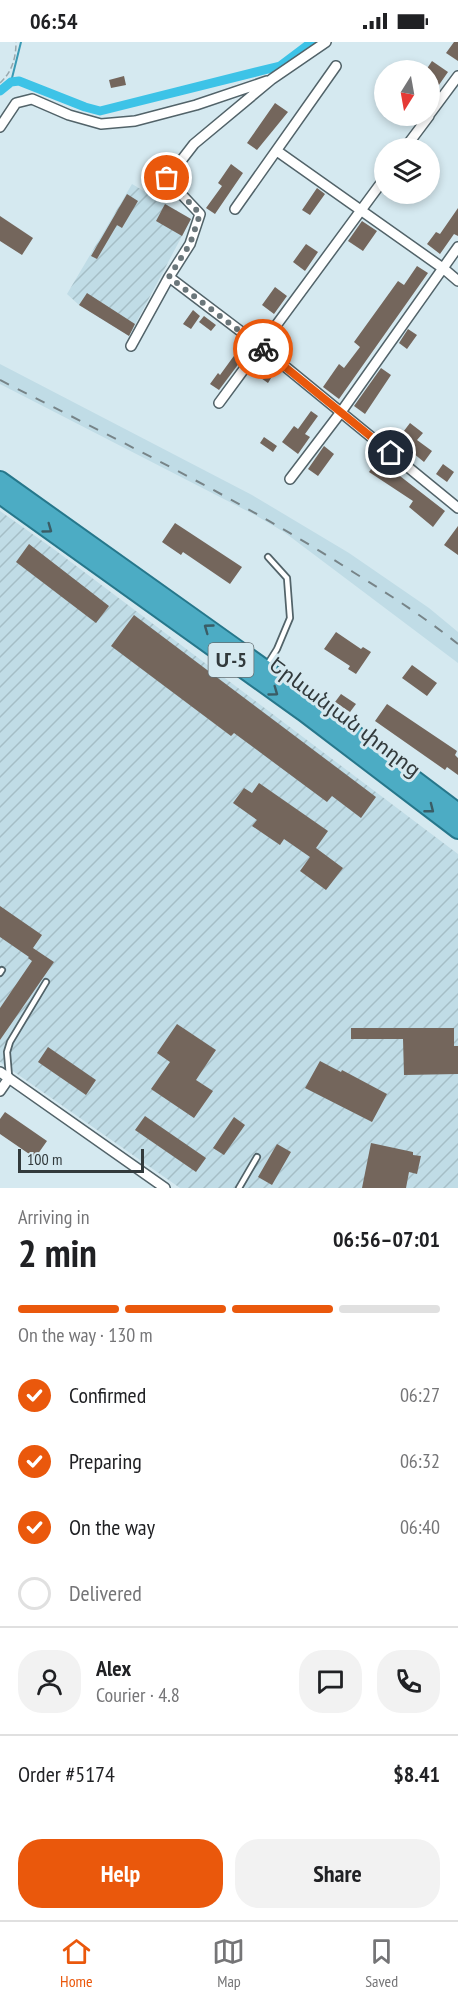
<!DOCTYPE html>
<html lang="en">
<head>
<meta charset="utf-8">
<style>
	body { margin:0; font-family:"PT Sans Narrow","Noto Sans Armenian",sans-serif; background:#f2f2f2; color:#202124; height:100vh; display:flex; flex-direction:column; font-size:22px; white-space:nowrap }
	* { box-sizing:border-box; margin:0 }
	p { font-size:20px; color:#757577 }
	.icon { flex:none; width:33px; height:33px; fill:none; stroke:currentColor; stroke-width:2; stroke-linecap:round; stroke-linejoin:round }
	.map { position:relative; height:1146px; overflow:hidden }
	.details { display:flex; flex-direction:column; background:#fff; flex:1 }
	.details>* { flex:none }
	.needle { width:39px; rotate:191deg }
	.fabs { position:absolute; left:374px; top:18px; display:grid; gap:12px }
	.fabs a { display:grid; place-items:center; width:66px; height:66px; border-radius:50%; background:#fff; box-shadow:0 3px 9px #0003; font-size:30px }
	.scale { position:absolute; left:18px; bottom:15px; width:126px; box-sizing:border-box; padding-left:6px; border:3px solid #323a3c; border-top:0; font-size:16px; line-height:21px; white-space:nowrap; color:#323a3c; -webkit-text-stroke:4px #d5e9f0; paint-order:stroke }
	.pin { position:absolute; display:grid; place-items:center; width:51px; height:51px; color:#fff; margin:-26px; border:3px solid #fff; border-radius:50%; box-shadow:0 2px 6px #0007 }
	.courier { position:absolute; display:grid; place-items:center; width:60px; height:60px; margin:-30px; border:4px solid #ea580c; border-radius:50%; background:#fff; color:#222; box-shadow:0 2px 8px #0007 }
	.overview em { font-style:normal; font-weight:700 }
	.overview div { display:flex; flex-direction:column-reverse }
	.overview { display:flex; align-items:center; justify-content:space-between; height:102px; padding:0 18px }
	h1 { font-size:39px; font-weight:700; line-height:45px }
	.bar { display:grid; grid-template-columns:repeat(4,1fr); gap:9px 6px; align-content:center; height:72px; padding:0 18px }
	.bar i { height:8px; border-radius:4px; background:#e0e0e0 }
	.bar .selected { background:#ea580c }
	.bar p { grid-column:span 4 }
	.line { display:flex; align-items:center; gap:15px; padding:0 18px; border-top:2px solid #e0e0e0 }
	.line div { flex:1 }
	.round { display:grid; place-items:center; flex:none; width:63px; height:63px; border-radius:24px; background:#f2f2f2 }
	ol { padding:0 18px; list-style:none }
	li { display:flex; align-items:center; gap:18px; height:66px }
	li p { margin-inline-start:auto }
	li .icon { padding:6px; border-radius:50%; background:#ea580c; color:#fff; stroke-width:4 }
	li:last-child { color:#757577 }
	li i { width:33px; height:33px; border:3px solid #e0e0e0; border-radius:50% }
	.primary-button { display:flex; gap:12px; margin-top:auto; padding:12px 18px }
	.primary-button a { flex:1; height:69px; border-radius:24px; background:#ea580c; color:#fff; font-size:24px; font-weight:700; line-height:69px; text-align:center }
	.primary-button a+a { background:#f2f2f2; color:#202124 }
	.status { display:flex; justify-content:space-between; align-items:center; height:42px; padding:0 30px; background:#fff; direction:ltr }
	.status svg { height:16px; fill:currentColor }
	.tabs { display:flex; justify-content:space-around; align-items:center; height:84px; border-top:2px solid #e0e0e0; background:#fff; font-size:16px; color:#757577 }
	.tabs a { display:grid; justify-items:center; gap:3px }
	.tabs .selected { color:#ea580c }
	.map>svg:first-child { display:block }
</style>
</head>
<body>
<div class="status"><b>06:54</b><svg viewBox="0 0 49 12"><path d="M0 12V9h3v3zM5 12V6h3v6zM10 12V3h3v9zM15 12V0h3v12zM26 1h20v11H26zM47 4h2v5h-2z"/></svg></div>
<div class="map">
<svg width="458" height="1146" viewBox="0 0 458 1146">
	<defs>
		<pattern id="industrial-furrows" width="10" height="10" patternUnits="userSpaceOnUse" patternTransform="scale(1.5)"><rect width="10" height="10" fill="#c0dce6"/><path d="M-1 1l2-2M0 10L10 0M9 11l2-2" fill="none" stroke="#a5bec6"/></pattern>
	</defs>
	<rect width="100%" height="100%" fill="#d5e9f0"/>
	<path fill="#c0dce6" d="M0 322 252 453 349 511 429 566 458 590V621L284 490 255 473 0 342Z"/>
	<path fill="url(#industrial-furrows)" d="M132 142 191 177 129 294 79 263 67 252Z
		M0 469 55 508 458 812V1146H180L0 1020Z"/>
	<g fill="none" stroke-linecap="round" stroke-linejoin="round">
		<path stroke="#3a9ab4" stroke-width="2" d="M11 40 21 0"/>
		<path stroke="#3dc3e7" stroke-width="9" d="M0 49 11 40 19 39 85 65 100 69 280 24 312 0"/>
	</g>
	<path fill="#74665c" d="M454 0H458V19L446 11Z
		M432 19 448 30 434 50 429 46V28H426Z
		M124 34 126 43 111 46 109 38Z
		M275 61 288 70 257 108 247 101Z
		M231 122 243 131 215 172 206 166 222 144 218 141Z
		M317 146 325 152 310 173 302 168Z
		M127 152 138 159 122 186 117 183 97 217 91 214Z
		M165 162 191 177 182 194 156 179Z
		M458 166V194L454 192 440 212 427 202 436 190 440 192Z
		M0 174 33 196 22 213 0 199Z
		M362 179 377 189 363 209 348 199Z
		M306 202 318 210 305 229 293 220Z
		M417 224 428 231 339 357 323 345 339 322 344 326 360 305 354 300 398 239 404 243Z
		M275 245 287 254 274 272 262 263Z
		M87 251 135 282 129 294 79 263Z
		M193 268 200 274 191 287 183 282Z
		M204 274 216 283 211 289 199 280Z
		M408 287 417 293 407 307 399 301Z
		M236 311 243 316 219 348 210 342 218 331 220 333Z
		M264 319 276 328 268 341 255 332Z
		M381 326 391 333 365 372 354 364Z
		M311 369 318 374 305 392 310 395 298 412 282 400 294 384 298 387Z
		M410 381 423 391 417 398 432 409 424 420 397 398Z
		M264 395 277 404 273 410 260 401Z
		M324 404 334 412 318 434 308 427Z
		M378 417 445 469 433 485 409 465 413 459 369 430Z
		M443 422 454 430 447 440 436 432Z
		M175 481 242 525 230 542 183 510 181 513 162 500Z
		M458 484V513L444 503Z
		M29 502 109 564 96 581 16 520Z
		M134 573 376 755 361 776 332 754 327 760 234 691 231 694 111 604Z
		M336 590 361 607 363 605 371 610 356 632 348 627 350 624 324 607Z
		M412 623 437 641 427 654 402 636Z
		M341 652 356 662 350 670 335 660Z
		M387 662 457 709 455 713 458 716V733L447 725 445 728 375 679Z
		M259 741 328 789 316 806 343 826 326 848 300 829 310 815 284 797 280 803 252 784 257 778 233 761 244 746 252 751Z
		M0 864 42 893 33 906 54 920 0 998V966L32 919 28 916 29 915 0 895Z
		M177 982 216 1008 196 1038 213 1049 194 1076 151 1047 170 1020 157 1011Z
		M351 986H454V1004H458V1032L404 1033 403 997H351Z
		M48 1005 96 1038 86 1053 38 1020Z
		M320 1019 341 1030 342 1028 387 1052 372 1080 305 1046Z
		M5 1070 47 1099 35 1116 0 1092V1077Z
		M145 1074 206 1116 196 1130 135 1088Z
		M234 1075 245 1083 224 1113 213 1106Z
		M371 1101 413 1110V1113L421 1114 417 1132 409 1130 406 1146H362Z
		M277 1102 291 1110 272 1143 258 1135Z"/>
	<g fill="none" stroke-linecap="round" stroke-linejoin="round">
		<defs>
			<path id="service" d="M267 623 277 607 290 576 287 536 268 515
				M0 931 2 928
				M9 1034 7 1010 10 1000 46 940
				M239 1146 257 1115"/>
			<path id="minor" d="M429 73 458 34
				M0 85 16 61 32 57 69 73 101 82 135 79 196 63 267 39
				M405 106 429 74
				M277 109 444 227 458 239
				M235 167 336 24
				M169 235 260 304 458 466
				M131 304 169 235 190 202 200 172 167 137 194 102 272 37 326 0
				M219 361 384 137
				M290 437 341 370 458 205
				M0 1030 165 1146
				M0 1049 9 1036"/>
			<path id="trunk" d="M0 438 312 660 458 770
				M0 453 303 670 458 788"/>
		</defs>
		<use href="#service" stroke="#526369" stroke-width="8"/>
		<use href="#minor" stroke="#526369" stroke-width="12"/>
		<use href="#trunk" stroke="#26778b" stroke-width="20"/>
		<path stroke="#99a8ad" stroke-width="1.5" stroke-dasharray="6 3" stroke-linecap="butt" d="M0 41C12 30 16 16 16 0"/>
		<use href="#service" stroke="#fff" stroke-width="4.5"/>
		<use href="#minor" stroke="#fff" stroke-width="9"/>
		<use href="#trunk" stroke="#4cacc4" stroke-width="16"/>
		<path stroke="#778488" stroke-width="2" stroke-dasharray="10 10" stroke-linecap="butt" d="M0 338C119 399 240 457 353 530 390 553 424 575 458 602"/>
	</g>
	<defs><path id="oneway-chevron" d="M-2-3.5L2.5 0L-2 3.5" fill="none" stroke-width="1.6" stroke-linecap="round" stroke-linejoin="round" transform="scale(1.5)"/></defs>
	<g stroke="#3a5c65">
		<use href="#oneway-chevron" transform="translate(48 487) rotate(36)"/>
		<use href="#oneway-chevron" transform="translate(208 586) rotate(-144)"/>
		<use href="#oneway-chevron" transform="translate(274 650) rotate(36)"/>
		<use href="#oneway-chevron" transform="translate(430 767) rotate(38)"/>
	</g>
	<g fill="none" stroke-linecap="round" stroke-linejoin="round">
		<path stroke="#6b777b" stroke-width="6" stroke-dasharray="0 10.8" d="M167 136 200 172 190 202 169 235 263 307"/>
		<path stroke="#ea580c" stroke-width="8" d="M263 307 391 411"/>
	</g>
	<g text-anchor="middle" stroke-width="6" stroke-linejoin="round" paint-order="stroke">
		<rect fill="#d5e9f0" stroke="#636e72" stroke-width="1.5" x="208.5" y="601" width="45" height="34" rx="4.5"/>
		<g font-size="20" font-weight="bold" fill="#323a3c">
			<text x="231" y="625">Մ-5</text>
		</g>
		<g font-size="21" fill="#323a3c" stroke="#d5e9f0">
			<text transform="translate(345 675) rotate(37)" y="7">Երևանյան փողոց</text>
		</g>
	</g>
</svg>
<div class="fabs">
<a><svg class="needle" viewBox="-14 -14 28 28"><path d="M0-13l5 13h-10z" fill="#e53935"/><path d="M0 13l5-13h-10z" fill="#757577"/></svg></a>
<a><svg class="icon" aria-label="layers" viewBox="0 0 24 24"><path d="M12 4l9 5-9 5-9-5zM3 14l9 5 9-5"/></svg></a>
</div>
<div class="scale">100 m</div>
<div class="pin" style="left:167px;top:136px;background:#ea580c"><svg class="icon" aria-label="bag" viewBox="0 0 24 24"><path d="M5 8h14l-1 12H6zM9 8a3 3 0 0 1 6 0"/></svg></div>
<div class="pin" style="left:391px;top:411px;background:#1f2937"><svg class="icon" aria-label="home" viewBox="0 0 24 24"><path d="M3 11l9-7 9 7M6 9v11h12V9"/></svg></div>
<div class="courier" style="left:263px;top:307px"><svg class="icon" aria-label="bike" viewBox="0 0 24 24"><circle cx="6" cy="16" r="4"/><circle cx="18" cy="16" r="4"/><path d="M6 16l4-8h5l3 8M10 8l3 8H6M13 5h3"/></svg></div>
</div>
<section class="details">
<div class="overview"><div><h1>2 min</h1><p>Arriving in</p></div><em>06:56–07:01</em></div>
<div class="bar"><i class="selected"></i><i class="selected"></i><i class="selected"></i><i></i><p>On the way · 130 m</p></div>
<ol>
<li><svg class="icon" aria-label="check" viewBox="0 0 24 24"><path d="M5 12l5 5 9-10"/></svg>Confirmed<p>06:27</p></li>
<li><svg class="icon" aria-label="check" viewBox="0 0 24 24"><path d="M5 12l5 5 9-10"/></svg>Preparing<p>06:32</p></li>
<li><svg class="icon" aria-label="check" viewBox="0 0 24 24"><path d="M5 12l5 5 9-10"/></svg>On the way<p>06:40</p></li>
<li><i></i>Delivered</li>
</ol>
<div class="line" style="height:108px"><a class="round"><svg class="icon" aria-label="person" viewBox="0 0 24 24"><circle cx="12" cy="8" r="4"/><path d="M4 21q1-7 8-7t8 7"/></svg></a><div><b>Alex</b><p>Courier · 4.8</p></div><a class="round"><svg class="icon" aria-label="chat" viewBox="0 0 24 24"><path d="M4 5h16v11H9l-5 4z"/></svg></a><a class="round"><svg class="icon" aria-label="phone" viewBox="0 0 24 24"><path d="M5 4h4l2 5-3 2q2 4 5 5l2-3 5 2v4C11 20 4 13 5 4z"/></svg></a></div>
<div class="line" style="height:78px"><div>Order #5174</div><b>$8.41</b></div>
<div class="primary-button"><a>Help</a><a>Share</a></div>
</section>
<nav class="tabs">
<a class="selected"><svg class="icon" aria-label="home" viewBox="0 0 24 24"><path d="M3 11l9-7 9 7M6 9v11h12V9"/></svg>Home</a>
<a><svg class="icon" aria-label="map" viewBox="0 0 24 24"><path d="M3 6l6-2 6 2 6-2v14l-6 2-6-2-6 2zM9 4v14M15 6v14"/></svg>Map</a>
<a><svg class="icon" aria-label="saved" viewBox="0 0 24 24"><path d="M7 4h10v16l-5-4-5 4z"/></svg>Saved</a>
</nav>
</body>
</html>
